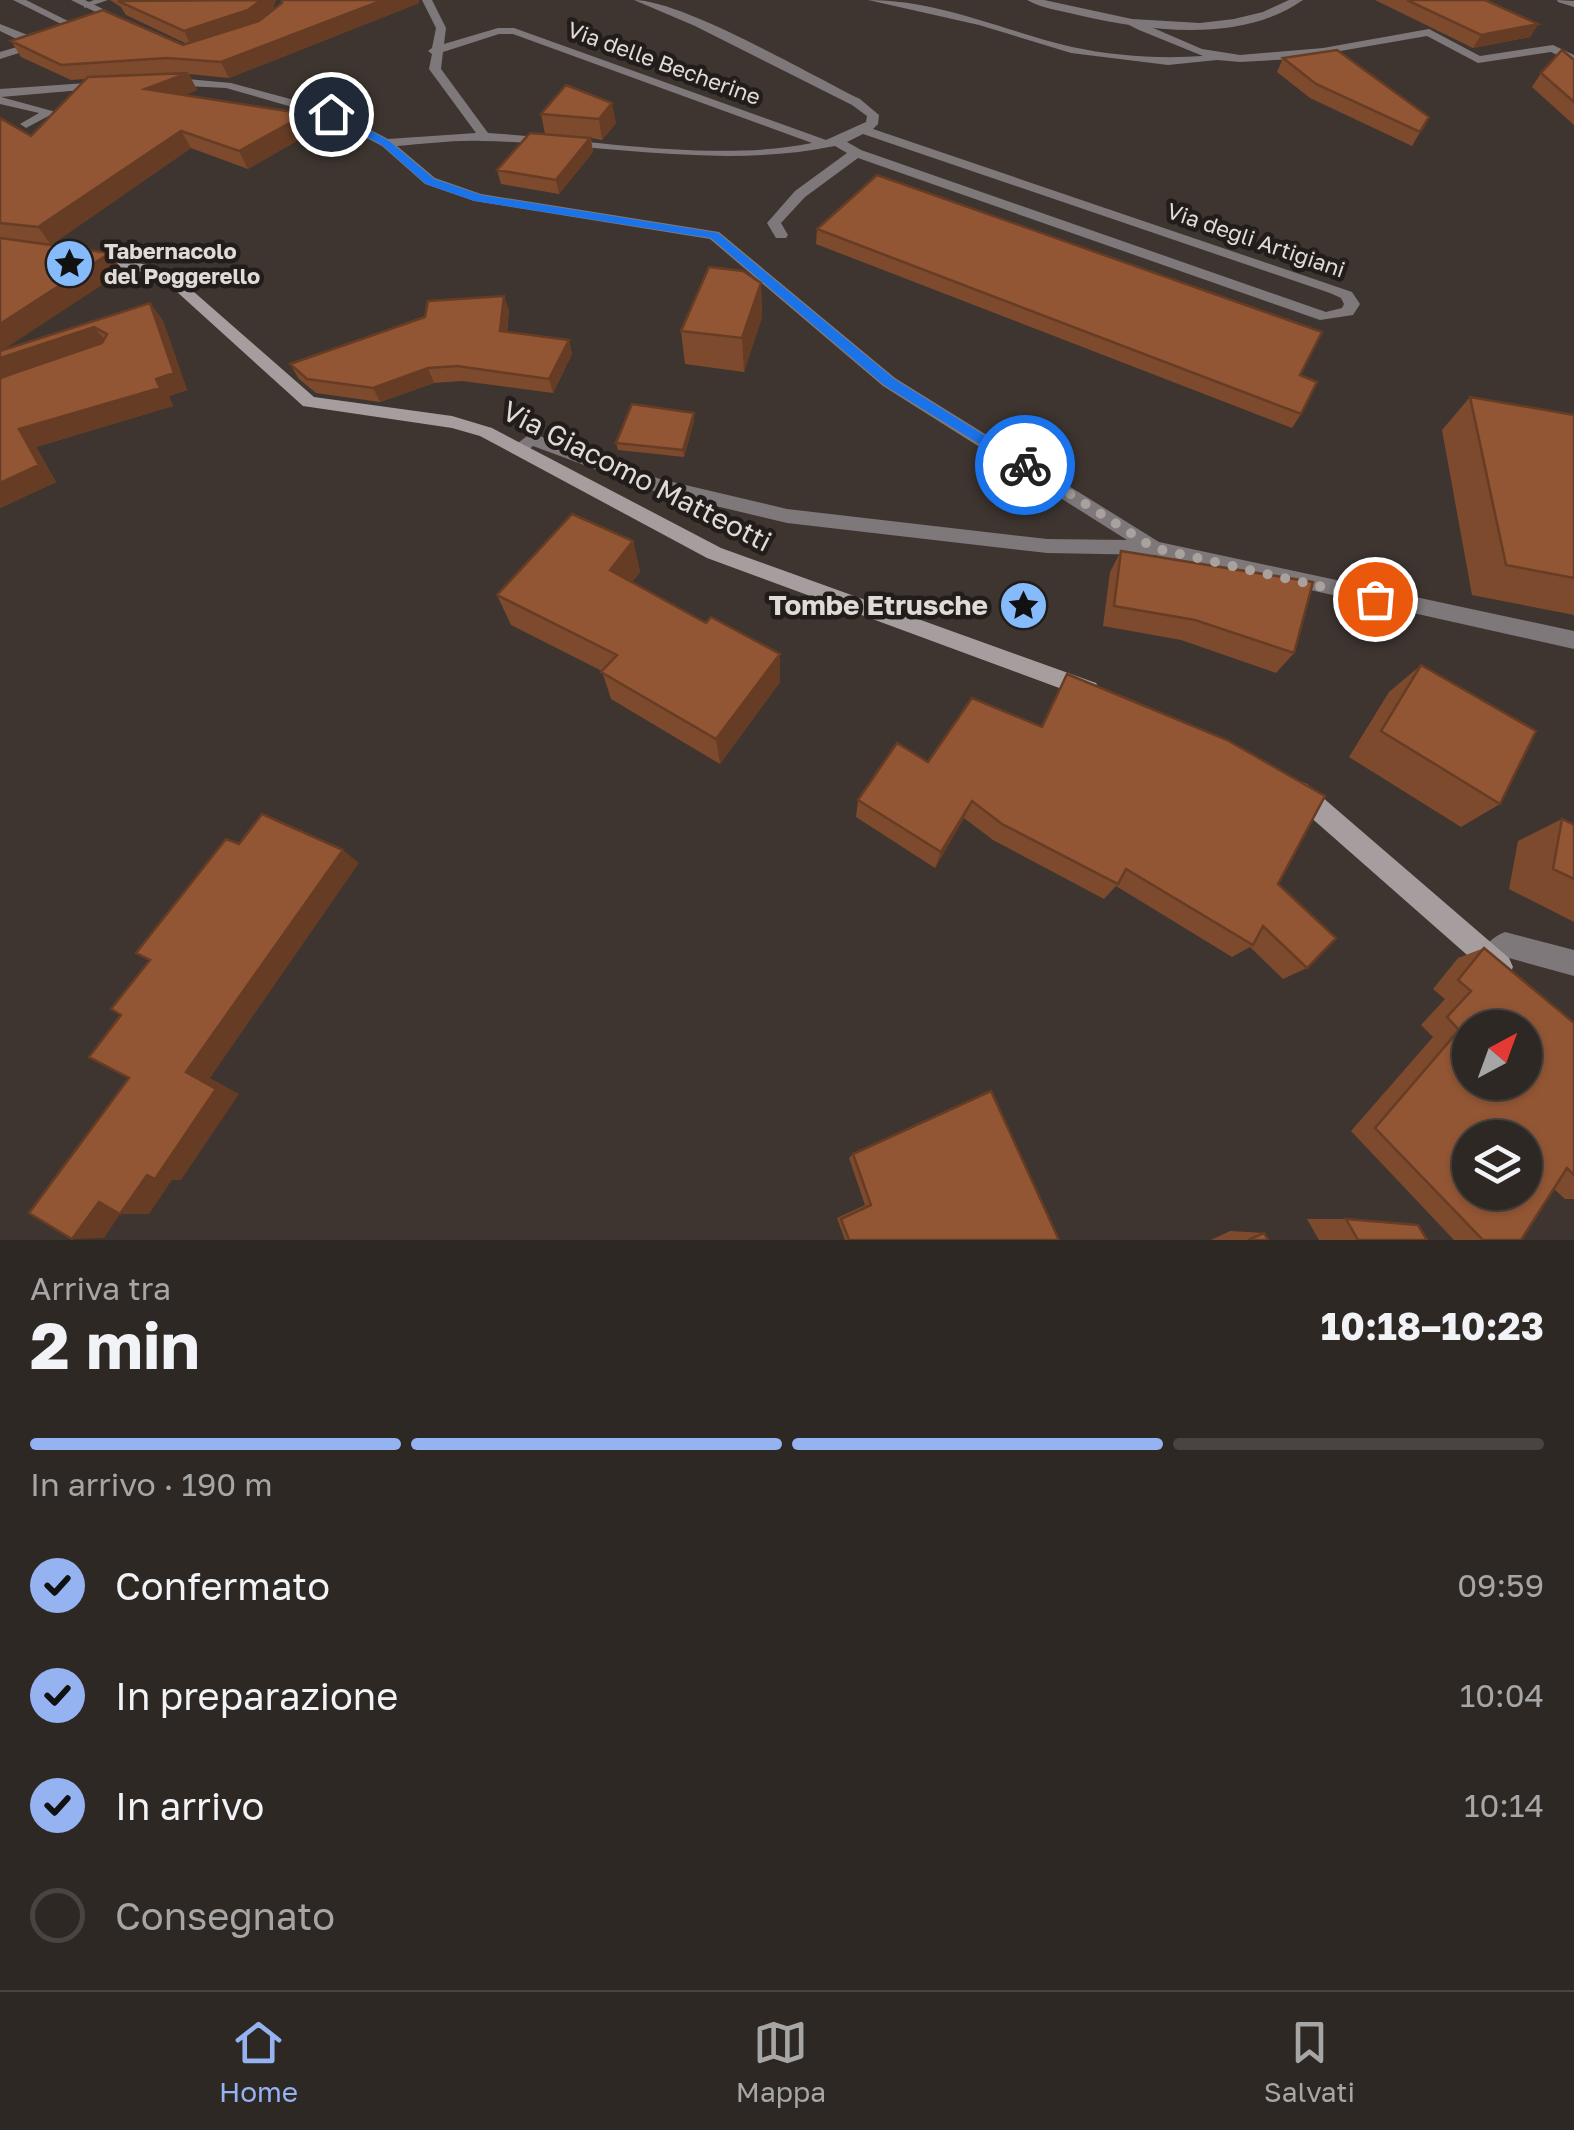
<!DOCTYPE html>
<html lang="it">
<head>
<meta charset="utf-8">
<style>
	body { margin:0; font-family:"Golos Text",sans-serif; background:#36302c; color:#f1f3f6; height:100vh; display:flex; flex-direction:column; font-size:38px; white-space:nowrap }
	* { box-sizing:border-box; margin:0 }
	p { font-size:32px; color:#a7a6a6 }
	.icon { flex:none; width:55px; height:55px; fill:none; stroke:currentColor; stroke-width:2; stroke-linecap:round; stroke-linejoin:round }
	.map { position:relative; height:1240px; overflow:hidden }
	.drawer { display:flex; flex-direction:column; background:#2e2824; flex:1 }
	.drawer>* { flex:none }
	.needle { width:65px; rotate:41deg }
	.tools { position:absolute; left:1452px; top:1010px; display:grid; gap:20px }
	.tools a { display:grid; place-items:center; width:90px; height:90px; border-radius:50%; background:#2e2824; box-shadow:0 2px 8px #0004,0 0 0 2px #494441; font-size:50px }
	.pin { position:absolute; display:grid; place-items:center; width:85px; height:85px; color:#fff; margin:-42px; border:5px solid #fff; border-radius:50%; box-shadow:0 2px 10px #0007 }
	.courier { position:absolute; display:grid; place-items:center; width:100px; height:100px; margin:-50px; border:8px solid #1a73e8; border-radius:50%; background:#fff; color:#222; box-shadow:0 2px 12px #0007 }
	.overview em { font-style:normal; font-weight:700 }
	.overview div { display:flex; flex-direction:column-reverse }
	.overview { display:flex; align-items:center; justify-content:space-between; height:170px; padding:0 30px }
	h1 { font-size:65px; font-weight:700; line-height:75px }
	.bar { display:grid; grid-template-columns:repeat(4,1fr); gap:15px 10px; align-content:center; height:120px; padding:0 30px }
	.bar i { height:12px; border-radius:8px; background:#494441 }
	.bar .on { background:#95b2f1 }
	.bar p { grid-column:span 4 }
	ol { padding:0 30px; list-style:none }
	li { display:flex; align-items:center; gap:30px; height:110px }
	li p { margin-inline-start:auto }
	li .icon { padding:10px; border-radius:50%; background:#95b2f1; color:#111; stroke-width:4 }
	li:last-child { color:#a7a6a6 }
	li i { width:55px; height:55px; border:5px solid #494441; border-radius:50% }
	.menu { display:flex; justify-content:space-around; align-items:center; height:140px; border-top:2px solid #494441; background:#2e2824; font-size:28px; color:#a7a6a6 }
	.menu a { display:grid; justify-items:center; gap:5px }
	.menu .on { color:#95b2f1 }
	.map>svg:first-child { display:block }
</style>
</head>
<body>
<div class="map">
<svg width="1574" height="1240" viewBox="0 0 1574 1240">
	<rect width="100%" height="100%" fill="#3e3530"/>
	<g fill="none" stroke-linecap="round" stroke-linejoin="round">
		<path fill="#7e787a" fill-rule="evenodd" d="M94 0H108L84 8V4Z"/>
		<path fill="#7e787a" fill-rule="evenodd" d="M13 0H26L82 28 73 30Z
			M71 0H85L129 22 120 24Z
			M422 0H432L446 28 444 44 498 28H514L826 140 866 122 867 116 852 105 695 26 634 0C682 0 811 75 860 99L879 115 878 124 873 129 1352 292 1360 304 1353 315 1320 320 858 158 805 197 781 223 788 235 786 238H776L767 223 795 191 847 153 835 146C717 170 600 143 482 141 453 140 425 144 397 146L435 178 481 194 719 232 895 378 1159 542 1574 631V649L1154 555 1047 553 787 523 657 492 533 446 525 453H513L510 449 531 433 660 479 787 509 1047 539 1127 540 883 386 710 239 474 201 425 184 382 146 327 117 226 88 165 85 159 81 165 77 231 83 335 111 388 139 476 133 429 69 432 54 428 51 432 48 436 28ZM499 34H513L812 143C713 163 589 139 488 133L441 69 443 52ZM863 134 1330 293 1341 298 1344 304 1342 308 1326 312 861 150 847 142Z
			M868 0C939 0 1004 31 1072 47 1114 56 1160 59 1203 56L1139 30 1129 25V21H1137L1202 49 1240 55 1323 48 1429 29 1480 56 1553 45 1574 55V63L1551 52 1478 63 1427 36 1294 59 1240 62 1217 60 1168 65 1071 53 979 25Z
			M0 24 45 42 47 44 0 59V52L27 44 0 31Z
			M101 82 107 86 105 88 1 97 56 112 26 128 20 124 39 113 0 104V89Z
			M1505 932 1574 950V976L1509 958 1491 972 1482 968 1478 959C1484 946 1492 937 1505 932Z"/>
		<path fill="#7e787a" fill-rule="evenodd" d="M1027 0H1044L1132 19 1200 23 1234 19 1263 12 1289 0H1303C1240 44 1148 31 1078 15 1061 11 1041 8 1027 0Z
			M1557 0 1574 1V7L1558 2Z"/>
		<path fill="#a69d9f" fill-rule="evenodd" d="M91 253 152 266 186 285 314 397 452 416 492 428 721 548 1096 683 1100 690 1096 697 1089 699 707 558 480 436 452 428 303 406 176 291 142 272 86 260 84 257Z
			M1299 781 1307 784 1509 958 1513 967 1509 976 1500 980 1491 976 1291 800 1288 792 1291 784Z"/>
	</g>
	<path fill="#7e4a2d" d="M110 0H276L272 10 419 3 229 78 189 74 197 90 184 95 314 131 248 169 191 148 51 245 123 271 0 351 150 303 163 321 187 390 169 396 173 406 36 447 56 482 0 508V118L31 136 85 79 71 80 21 57 11 41 183 45 187 44 126 15 121 7Z
		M1375 0H1485L1538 24 1530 37 1473 48Z
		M1283 58 1429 117 1412 146 1310 98 1277 72Z
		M1574 60V125L1532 87 1541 73Z
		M566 85 616 123 602 140 591 138 593 152 559 194 501 184 497 170 545 134 541 114Z
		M817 229 1300 375 1301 414 1292 428 816 244Z
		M761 283 762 317 744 372 685 364 681 331Z
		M509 310 507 332 569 340 572 354 553 393 462 381 434 383 380 402 316 393 299 379 290 364 425 317Z
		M1470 397 1574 415V615L1472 595 1442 430Z
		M694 413V421L684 457 618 450 616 443Z
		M633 541 640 572 632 582 706 623 780 654V682L720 764 611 699 602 671 511 625 497 595Z
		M1121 551 1294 653 1276 673 1181 640 1103 626 1110 572Z
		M1421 665 1500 804 1461 827 1349 757 1389 692Z
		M1067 674 1278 884 1307 968 1283 979 1250 947 1232 957 1116 886 1104 899 993 840 964 818 935 868 856 817 858 800 928 762 1041 727Z
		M1562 819 1574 825V922L1509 889 1518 841Z
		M1484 948 1574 1023V1199H1565L1554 1189 1521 1240H1454L1351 1131 1433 1037 1421 1025 1445 999 1433 989 1458 958Z
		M853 1154 1059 1240H845L837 1218 865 1205 849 1158Z
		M1307 1219H1346L1427 1240H1319Z
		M1230 1231 1264 1233 1268 1240H1211Z"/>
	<path fill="#663c24" d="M261 0H276L272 12 254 25 191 46 184 31Z
		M383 0H419V3L229 78 221 62Z
		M1538 24 1530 37 1473 48 1481 35Z
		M188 73 197 90 155 107 145 89Z
		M612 103 616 123 602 140 599 119Z
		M306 114 314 131 248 169 239 151Z
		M181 131 191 148 51 245 38 227Z
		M590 138 593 152 559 194 556 180Z
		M110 253 123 271 0 352V324Z
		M761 283 762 317 744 372 742 338Z
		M504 296 509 310 505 345 500 331Z
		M150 303 163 321 187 390 169 396 173 406 36 447 56 482 0 508V483L19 429Z
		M94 327 108 344 0 381V358Z
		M569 340 572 354 553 393 549 379Z
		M428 368 434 383 380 402 373 388Z
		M694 413V421L684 457 683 450Z
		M633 541 640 572 618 600 610 570Z
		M780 654V682L720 764 716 739Z
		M972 801 964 818 935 868 941 852Z
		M343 850 359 863 210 1078 239 1094 181 1180H172L149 1214H120L104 1238 72 1239 99 1202 147 1175 186 1072Z"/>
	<path fill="#925634" stroke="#663c24" stroke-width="2.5" fill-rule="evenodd" d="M261 0 248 10 184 31 118 1Z
		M282 0H383L221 62 167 58 61 65 11 41 103 10 183 45 259 21 282 3Z
		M1407 0H1485L1538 24 1481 35Z
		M1337 50 1429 117 1420 132 1316 84 1283 58Z
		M1562 50 1574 60V102L1541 73Z
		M188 73 145 89 306 114 239 151 181 131 38 227 0 223V118L31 136 88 77Z
		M566 85 612 103 599 119 541 114Z
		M530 133 590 138 556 180 497 170Z
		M877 175 1322 332 1300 375 1317 382 1301 414 817 229Z
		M0 238 110 253 0 324Z
		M709 267 743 271 761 283 742 338 681 331Z
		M504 296 500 331 569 340 549 379 457 366 428 368 373 388 307 379 290 364 425 317 428 301Z
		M150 303 174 373 156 379 160 388 19 429 39 465 0 483V378L102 343 107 334 94 327 0 358V351Z
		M1470 397 1574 415V578L1506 565Z
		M632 404 694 413 683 450 616 443Z
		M572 514 633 541 610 570 706 623 711 617 780 654 716 739 601 672 617 655 497 595Z
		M1121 551 1313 582 1294 653 1195 620 1114 606Z
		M1421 665 1536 731 1500 804 1381 731Z
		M1067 674 1227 740 1325 796 1278 884 1336 938 1307 968 1263 926 1253 945 1126 869 1118 884 1002 824 972 801 941 852 858 800 897 743 928 762 972 698 1042 727Z
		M262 814 343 850 186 1072 216 1089 155 1179 147 1175 120 1214 99 1202 72 1239 29 1213 129 1078 89 1057 121 1015 111 1009 150 960 136 953 226 839 239 844Z
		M1562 819 1574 825V879L1553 869Z
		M1484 948 1574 1023V1175L1567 1168 1521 1240H1483L1375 1128 1459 1030 1447 1017 1471 991 1458 980ZM1470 1028H1525V1082H1470ZM1470 1138H1525V1192H1470Z
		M991 1091 1059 1240H849L841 1219 871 1205 853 1154Z
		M1346 1219 1418 1225 1427 1240H1358Z
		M1264 1233 1268 1240H1248Z"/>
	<path fill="#1a73e8" d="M335 111 389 141 434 179 481 195 718 233 894 379 1032 465 1020 469 884 385 711 238 475 201 426 184 382 145 326 114Z"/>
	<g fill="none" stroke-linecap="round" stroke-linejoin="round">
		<path stroke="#a8a19d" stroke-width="10" stroke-dasharray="0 18" d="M1025 465 1154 548 1375 599"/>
	</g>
	<defs>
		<symbol id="sight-disc" viewBox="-11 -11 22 22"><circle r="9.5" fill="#86bbfb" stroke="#221d1b"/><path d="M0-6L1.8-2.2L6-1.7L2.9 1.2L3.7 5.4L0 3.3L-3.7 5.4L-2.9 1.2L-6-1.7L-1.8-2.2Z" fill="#111"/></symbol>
	</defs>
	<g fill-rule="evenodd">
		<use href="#sight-disc" x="42" y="236" width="55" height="55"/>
		<use href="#sight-disc" x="996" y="578" width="55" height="55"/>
	</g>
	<g text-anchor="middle" stroke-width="9" stroke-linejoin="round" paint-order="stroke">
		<g font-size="22" fill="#e1dbd8" stroke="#221d1b">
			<text transform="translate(664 63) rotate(20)" y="8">Via delle Becherine</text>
			<text transform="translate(1256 240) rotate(19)" y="8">Via degli Artigiani</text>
		</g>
		<g font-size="22" font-weight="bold" fill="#e1dbd8" stroke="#221d1b" text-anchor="start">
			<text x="104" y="259">Tabernacolo<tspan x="104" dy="25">del Poggerello</tspan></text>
		</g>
		<g font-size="28" fill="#e1dbd8" stroke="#221d1b">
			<text transform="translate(637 476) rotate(27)" y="10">Via Giacomo Matteotti</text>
		</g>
		<g font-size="28" font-weight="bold" fill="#e1dbd8" stroke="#221d1b" text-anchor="end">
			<text x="988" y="615">Tombe Etrusche</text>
		</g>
	</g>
</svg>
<div class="tools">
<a><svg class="needle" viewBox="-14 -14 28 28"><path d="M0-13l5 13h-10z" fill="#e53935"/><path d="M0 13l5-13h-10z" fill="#a7a6a6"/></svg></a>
<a><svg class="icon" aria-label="layers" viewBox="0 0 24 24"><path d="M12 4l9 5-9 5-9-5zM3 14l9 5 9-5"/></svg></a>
</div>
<div class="pin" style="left:1375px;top:599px;background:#ea580c"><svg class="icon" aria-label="bag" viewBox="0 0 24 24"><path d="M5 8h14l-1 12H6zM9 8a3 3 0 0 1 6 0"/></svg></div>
<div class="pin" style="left:331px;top:114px;background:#1f2937"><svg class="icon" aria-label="home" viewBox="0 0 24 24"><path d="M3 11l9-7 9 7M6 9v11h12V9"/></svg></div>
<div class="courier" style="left:1025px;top:465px"><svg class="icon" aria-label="bike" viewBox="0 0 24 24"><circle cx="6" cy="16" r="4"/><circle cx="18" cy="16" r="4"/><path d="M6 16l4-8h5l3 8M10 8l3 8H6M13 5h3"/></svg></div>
</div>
<section class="drawer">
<div class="overview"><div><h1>2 min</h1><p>Arriva tra</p></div><em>10:18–10:23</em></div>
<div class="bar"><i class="on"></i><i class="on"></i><i class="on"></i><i></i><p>In arrivo · 190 m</p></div>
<ol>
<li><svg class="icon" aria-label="check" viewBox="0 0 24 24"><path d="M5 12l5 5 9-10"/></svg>Confermato<p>09:59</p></li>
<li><svg class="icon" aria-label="check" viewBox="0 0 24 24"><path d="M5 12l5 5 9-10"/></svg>In preparazione<p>10:04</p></li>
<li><svg class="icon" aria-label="check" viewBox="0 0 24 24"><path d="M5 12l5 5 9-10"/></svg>In arrivo<p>10:14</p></li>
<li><i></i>Consegnato</li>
</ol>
</section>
<nav class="menu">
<a class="on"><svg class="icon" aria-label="home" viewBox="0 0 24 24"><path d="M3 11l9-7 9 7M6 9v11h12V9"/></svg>Home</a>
<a><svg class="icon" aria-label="map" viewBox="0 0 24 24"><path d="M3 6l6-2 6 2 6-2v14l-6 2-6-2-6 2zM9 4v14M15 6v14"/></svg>Mappa</a>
<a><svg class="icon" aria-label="saved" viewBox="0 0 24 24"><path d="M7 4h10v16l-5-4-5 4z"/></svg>Salvati</a>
</nav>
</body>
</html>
